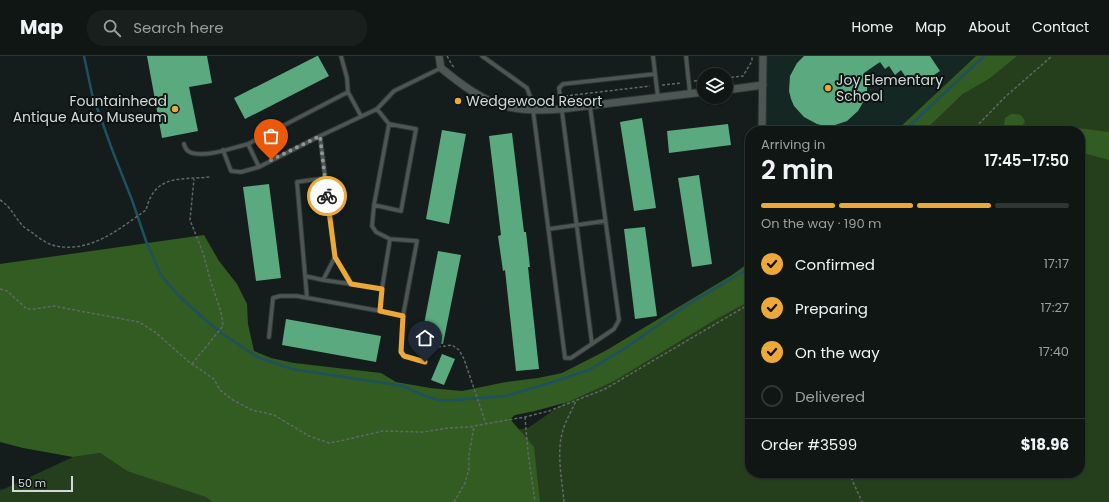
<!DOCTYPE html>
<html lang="en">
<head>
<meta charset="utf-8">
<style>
	body { margin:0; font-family:Poppins,sans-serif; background:#181f1d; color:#f1f3f6; height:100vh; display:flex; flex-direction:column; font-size:15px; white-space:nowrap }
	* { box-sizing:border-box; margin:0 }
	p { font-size:13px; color:#9b9fa0 }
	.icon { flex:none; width:22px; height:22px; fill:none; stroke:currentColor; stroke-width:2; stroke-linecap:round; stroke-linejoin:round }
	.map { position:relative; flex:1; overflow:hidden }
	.panel { position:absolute; left:745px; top:70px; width:340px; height:352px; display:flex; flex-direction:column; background:#0f1614; border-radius:16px; box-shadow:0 1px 3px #0004,0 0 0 1px #2f3534 }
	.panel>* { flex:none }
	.buttons { position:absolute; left:697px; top:12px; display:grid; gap:8px }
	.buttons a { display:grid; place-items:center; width:36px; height:36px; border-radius:50%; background:#0f1614; box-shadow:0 1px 3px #0004,0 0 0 1px #2f3534; font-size:20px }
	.scale { position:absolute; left:12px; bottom:10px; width:61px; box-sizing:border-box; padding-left:4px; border:2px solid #d3d9d8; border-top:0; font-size:11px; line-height:14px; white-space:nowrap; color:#d3d9d8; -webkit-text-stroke:3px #0b1412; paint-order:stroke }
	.pin { position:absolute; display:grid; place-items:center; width:34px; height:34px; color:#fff; margin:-41px -17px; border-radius:50% 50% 50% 0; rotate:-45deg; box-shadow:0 0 4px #0007 }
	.pin .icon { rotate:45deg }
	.courier { position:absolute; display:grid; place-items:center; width:40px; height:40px; margin:-20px; border:3px solid #eca93a; border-radius:50%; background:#fff; color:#222; box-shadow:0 1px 5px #0007 }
	.headline em { font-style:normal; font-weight:600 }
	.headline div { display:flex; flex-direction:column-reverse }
	.headline { display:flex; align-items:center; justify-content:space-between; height:68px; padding:0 16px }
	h1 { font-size:26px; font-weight:600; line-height:30px }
	.bar { display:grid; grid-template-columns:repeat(4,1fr); gap:6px 4px; align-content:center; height:48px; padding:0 16px }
	.bar i { height:5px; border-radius:3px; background:#2f3534 }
	.bar .on { background:#eca93a }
	.bar p { grid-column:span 4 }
	.line { display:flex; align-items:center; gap:10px; padding:0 16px; border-top:1px solid #2f3534 }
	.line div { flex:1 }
	ol { padding:0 16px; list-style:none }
	li { display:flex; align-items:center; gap:12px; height:44px }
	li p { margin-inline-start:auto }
	li .icon { padding:4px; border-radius:50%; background:#eca93a; color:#111; stroke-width:4 }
	li:last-child { color:#9b9fa0 }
	li i { width:22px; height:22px; border:2px solid #2f3534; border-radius:50% }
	header { display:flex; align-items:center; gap:24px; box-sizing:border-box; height:56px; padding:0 20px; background:#0f1614; border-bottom:1px solid #2f3534 }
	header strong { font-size:19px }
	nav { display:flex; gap:22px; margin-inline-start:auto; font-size:14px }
	.search { width:280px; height:36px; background:#181f1d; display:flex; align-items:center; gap:10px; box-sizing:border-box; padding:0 14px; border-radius:16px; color:#9b9fa0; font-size:15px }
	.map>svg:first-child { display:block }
</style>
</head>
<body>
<header>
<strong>Map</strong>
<div class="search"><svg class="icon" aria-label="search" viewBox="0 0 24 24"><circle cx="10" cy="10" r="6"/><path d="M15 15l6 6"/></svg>Search here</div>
<nav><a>Home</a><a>Map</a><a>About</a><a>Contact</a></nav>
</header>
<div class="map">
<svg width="1109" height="446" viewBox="0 0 1109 446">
	<rect width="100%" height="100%" fill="#141d1b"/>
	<path fill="#152723" d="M763 0H984L904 75H762Z"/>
	<path fill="#253f1c" d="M1005 0H1109V446H0V434L4 433 73 401 100 397 127 415 253 412 528 372 571 342 750 230V417H1080V75H923Z"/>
	<path fill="#325c22" d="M976 0H1017L990 22 963 38 924 75H896Z
		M1011 58C1019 58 1022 58 1025 66L1020 72 1011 73 1004 69 1005 62Z
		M1036 69H1055L1109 76V104L1080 96V75H1030Z
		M204 179 219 205 237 228 247 248 248 268 254 295 271 302 294 307 381 317 396 326 430 332 462 335 506 326 538 322 562 317 605 295 732 219 750 206V245L718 262 614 325 568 346 535 355 515 359 510 363 534 391 540 446H213L206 441 127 415 100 397 73 401 23 392 0 386V208Z"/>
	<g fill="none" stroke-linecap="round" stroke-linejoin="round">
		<path stroke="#1d5160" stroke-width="2.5" d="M84 0 92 38 113 96 132 144 146 185 161 219 179 240 218 275 257 301 292 313 403 330 425 340 442 345 506 340 553 326 589 314 627 291 687 249 750 212
			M904 75 984 0"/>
	</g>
	<path fill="#5ba97f" d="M147 0H207L212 27 189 31 198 75 162 82Z
		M317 0H318L329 20 245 63 234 42Z
		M804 0H930L940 15 922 27 918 22 914 25 911 21 907 23 901 14 895 19 889 10 885 13 880 6 864 17 867 28V36L865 43 858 55 847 65 832 70H825L817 68 804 61 794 50 791 43 789 35 790 20 797 7Z
		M642 62 656 152 634 155 620 66Z
		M728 68 731 89 669 97 667 75Z
		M442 74 466 78 449 168 426 163Z
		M512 77 524 176H526L530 211H528L539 313 516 315 505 214 503 215 498 180 501 179 489 80Z
		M699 119 712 208 692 211 678 122Z
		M269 128 281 222 256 225 243 131Z
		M645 171 657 260 635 263 624 173Z
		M438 195 461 199 443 288 421 284Z
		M286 263 381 280 376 306 282 289Z
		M442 298 455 303 444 329 431 324Z"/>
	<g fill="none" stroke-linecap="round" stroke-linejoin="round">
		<defs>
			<path id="service" d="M341 0 347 22 348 36
				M482 0 527 32 532 46 565 302H571L614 273 619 264 590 50
				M653 0 658 42
				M686 0 690 38
				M377 53 394 35 441 12
				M184 88C185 92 188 96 192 97 208 101 232 92 248 88L259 111 320 80
				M248 88 348 36 361 60
				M223 94 231 115 241 116 259 111
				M374 149 401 155 416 73 389 68 377 53 320 80 335 201 351 228 382 233 390 183 376 176 372 170 374 149 389 68
				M549 173 605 165
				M305 220 323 224 351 228
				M323 224 335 201
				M382 233 380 255 403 260 417 185 390 183
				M307 242 297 126 325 122
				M403 260 401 295 404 300 425 306
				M269 281 273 242 280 240H297L380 255
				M592 288 559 32 563 28 655 18"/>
			<path id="minor" d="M439 0 441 12C484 47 505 58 561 53L704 36
				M726 34 763 29
				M762 75 763 0"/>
		</defs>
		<use href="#service" stroke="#303634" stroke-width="5.5"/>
		<use href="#minor" stroke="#303634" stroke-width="9"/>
		<path stroke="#606867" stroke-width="1.5" stroke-dasharray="3 2" stroke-linecap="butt" d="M447 0 452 9 455 12
			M726 22 743 20 752 5V0
			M694 25 704 24
			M662 29 682 27
			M565 40 650 30
			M538 46 555 42
			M972 75 1005 41 1052 0
			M0 144C10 150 14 160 22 169 25 172 30 175 34 178 39 182 46 187 52 189 89 199 119 173 146 154 155 118 179 124 210 121
			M0 233 7 235 27 253H35L53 250 139 266 155 276 189 306 214 323 220 334 233 344 252 354 274 359 309 380 329 387 340 385 383 375 423 376 448 372 468 371 525 361 549 355 605 333 746 250H750
			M438 291 452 289 459 294 464 303 486 368
			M192 308 223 270 221 256 210 223 203 197 190 164 194 123
			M525 361 528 396 535 446
			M849 417 862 446
			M454 446 465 427 469 413V399L474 370
			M564 446C562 423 556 396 563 374 566 364 572 354 576 345"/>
		<use href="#service" stroke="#4c5754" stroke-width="3.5"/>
		<use href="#minor" stroke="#4c5754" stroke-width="7"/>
	</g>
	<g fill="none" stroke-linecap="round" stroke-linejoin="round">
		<path stroke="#909796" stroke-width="4" stroke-dasharray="0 7.2" d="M271 104 320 80 327 140"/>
		<path stroke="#eca93a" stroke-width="5" d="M327 140 335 201 351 228 382 233 380 255 403 260 401 296 404 300 425 306"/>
	</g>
	<g fill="#eca93a" stroke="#0b1412" stroke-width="1.5">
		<circle cx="828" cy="32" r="4"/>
		<circle cx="458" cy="45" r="4"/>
		<circle cx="175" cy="53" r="4"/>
	</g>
	<g text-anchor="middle" stroke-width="4" stroke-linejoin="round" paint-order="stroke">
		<g font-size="14" fill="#d3d9d8" stroke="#0b1412" text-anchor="start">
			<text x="836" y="29">Joy Elementary<tspan x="836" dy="16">School</tspan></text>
			<text x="167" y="50" text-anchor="end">Fountainhead<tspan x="167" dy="16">Antique Auto Museum</tspan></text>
			<text x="466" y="50">Wedgewood Resort</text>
		</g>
	</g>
</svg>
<div class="buttons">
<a><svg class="icon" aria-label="layers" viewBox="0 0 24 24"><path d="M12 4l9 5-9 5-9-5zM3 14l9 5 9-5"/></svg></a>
</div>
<div class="scale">50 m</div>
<div class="pin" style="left:271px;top:104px;background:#ea580c"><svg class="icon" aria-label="bag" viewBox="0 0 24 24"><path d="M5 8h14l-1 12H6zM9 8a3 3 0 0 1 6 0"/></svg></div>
<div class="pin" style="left:425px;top:306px;background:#1f2937"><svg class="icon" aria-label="home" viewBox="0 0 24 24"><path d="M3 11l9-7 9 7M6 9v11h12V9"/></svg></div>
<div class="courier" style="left:327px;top:140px"><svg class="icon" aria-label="bike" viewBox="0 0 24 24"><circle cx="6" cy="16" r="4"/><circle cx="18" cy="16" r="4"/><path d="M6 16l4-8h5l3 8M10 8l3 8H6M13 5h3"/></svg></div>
<section class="panel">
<div class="headline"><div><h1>2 min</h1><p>Arriving in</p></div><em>17:45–17:50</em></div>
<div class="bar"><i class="on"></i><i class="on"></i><i class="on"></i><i></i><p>On the way · 190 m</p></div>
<ol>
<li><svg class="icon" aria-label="check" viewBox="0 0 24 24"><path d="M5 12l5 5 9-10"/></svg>Confirmed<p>17:17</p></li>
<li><svg class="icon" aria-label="check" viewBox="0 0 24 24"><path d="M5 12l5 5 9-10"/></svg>Preparing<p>17:27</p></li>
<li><svg class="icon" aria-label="check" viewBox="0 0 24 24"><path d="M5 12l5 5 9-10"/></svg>On the way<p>17:40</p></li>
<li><i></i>Delivered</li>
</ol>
<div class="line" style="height:52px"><div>Order #3599</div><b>$18.96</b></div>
</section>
</div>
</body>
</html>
